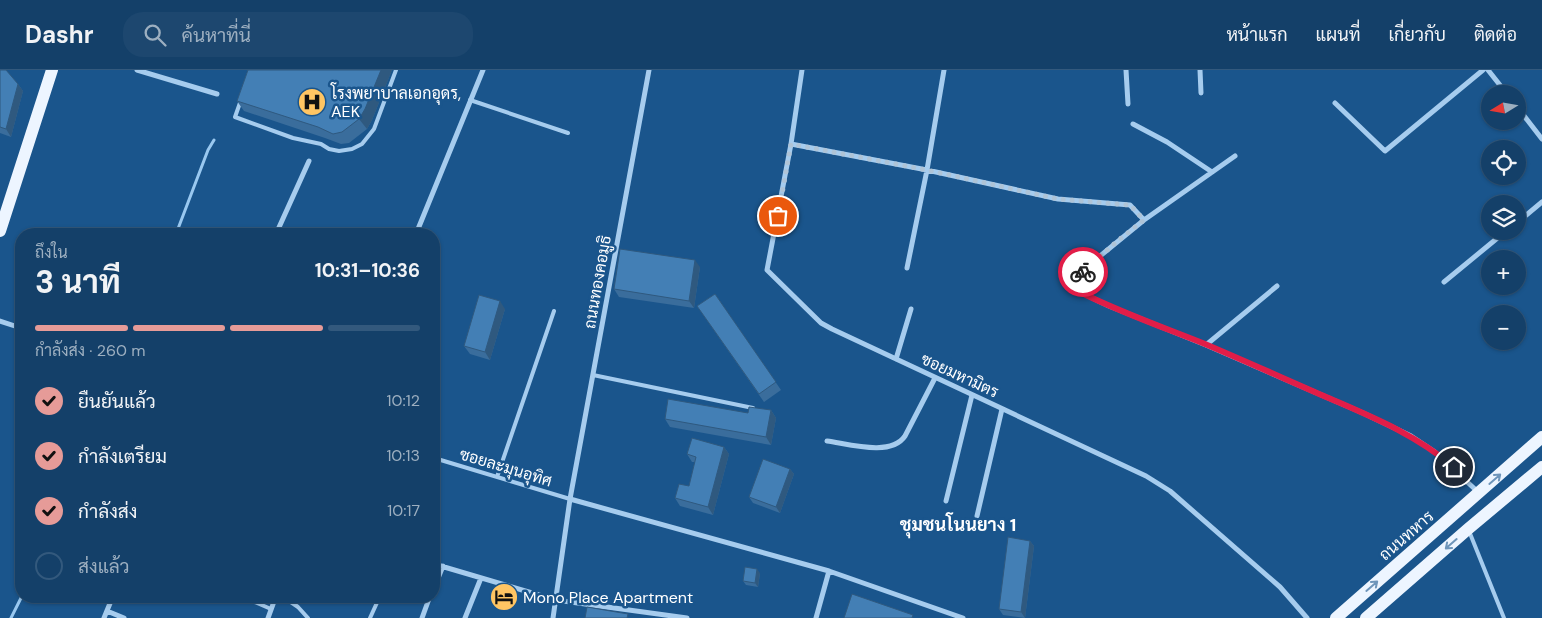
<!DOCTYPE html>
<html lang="th">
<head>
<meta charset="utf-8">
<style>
	body { margin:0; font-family:"DM Sans",Sarabun,sans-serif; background:#1d476f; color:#f1f3f6; height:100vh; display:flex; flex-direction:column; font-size:19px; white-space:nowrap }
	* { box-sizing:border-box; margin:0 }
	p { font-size:16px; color:#9dafc0 }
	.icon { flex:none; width:28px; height:28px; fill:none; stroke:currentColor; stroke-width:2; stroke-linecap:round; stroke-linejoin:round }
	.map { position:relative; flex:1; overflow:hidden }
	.drawer { position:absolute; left:15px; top:158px; width:425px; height:375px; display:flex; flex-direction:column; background:#144069; border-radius:20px; box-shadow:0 1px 4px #0004,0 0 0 1px #33597d }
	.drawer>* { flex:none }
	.needle { width:32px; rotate:259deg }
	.fabs { position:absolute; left:1481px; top:15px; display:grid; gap:10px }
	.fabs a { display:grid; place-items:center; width:45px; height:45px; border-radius:50%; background:#144069; box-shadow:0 1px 4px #0004,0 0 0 1px #33597d; font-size:25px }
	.pin { position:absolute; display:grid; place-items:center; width:42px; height:42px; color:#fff; margin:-21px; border:2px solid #fff; border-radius:50%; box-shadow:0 1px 5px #0007 }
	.courier { position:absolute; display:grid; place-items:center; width:50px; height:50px; margin:-25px; border:4px solid #e11d48; border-radius:50%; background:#fff; color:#222; box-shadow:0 1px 6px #0007 }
	.summary em { font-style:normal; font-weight:700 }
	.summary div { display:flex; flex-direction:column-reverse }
	.summary { display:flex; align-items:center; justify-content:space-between; height:85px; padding:0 20px }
	h1 { font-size:32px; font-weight:700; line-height:38px }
	.bar { display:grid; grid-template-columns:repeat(4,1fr); gap:8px 5px; align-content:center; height:60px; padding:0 20px }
	.bar i { height:6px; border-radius:4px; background:#33597d }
	.bar .selected { background:#e69b98 }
	.bar p { grid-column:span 4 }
	ol { padding:0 20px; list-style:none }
	li { display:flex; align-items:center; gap:15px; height:55px }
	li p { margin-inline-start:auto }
	li .icon { padding:5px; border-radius:50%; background:#e69b98; color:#111; stroke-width:4 }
	li:last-child { color:#9dafc0 }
	li i { width:28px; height:28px; border:2px solid #33597d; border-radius:50% }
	header { display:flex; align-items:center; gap:30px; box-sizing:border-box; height:70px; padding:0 25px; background:#144069; border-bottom:1px solid #33597d }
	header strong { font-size:24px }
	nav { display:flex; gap:28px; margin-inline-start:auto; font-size:18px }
	.search { width:350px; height:45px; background:#1d476f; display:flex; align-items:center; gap:12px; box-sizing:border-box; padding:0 18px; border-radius:20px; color:#9dafc0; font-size:19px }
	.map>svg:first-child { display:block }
</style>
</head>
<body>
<header>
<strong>Dashr</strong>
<div class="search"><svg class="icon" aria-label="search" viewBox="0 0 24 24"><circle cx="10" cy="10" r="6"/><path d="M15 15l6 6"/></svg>ค้นหาที่นี่</div>
<nav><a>หน้าแรก</a><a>แผนที่</a><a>เกี่ยวกับ</a><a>ติดต่อ</a></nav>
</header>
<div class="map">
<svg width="1542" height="548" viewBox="0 0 1542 548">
	<rect width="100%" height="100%" fill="#1a558c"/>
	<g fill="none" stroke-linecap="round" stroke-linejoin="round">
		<path stroke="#99c8f0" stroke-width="3" d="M176 164 208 80 214 70
			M11 548 22 526"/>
		<path stroke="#a6ccee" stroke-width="4" d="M241 30 235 47 293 68 321 74 329 79 339 81 352 79 362 74 374 59 396 0
			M470 30 568 63
			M593 305 753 338
			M434 388 570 429
			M497 407 554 241
			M1469 461 1504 548
			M241 526 271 539
			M282 526 298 537 308 548
			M370 548 380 526"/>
		<path stroke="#a6ccee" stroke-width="5" d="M137 0 217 24
			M802 0 791 74 767 200 821 253 832 259 1146 406 1170 421 1280 517 1307 548
			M1126 0 1128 34
			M1200 0 1201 23
			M1488 0 1507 24
			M1335 33 1385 81 1483 0
			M1518 38 1542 69
			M1133 54 1167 72 1212 102
			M791 74 927 100 1058 129 1130 135 1144 150 1083 200 1081 213 1086 225 1109 236 1206 275 1363 343 1411 366 1435 382 1478 422
			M1144 150 1235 86
			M1518 152 1542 132
			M276 164 309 91
			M416 164 483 0
			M907 198 927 100 944 0
			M1444 212 1506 161
			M0 251 21 258
			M1206 275 1277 216
			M896 289 911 239
			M827 371C849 374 891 387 905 366L935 308
			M570 429 829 501 963 548
			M946 431 972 325
			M977 446 1002 339
			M434 494 556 530 687 548
			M434 518 443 496
			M107 541 124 548
			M104 548 113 526
			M268 548 276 526
			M422 548 430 526
			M465 548 481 508
			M553 548 570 429 649 0
			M816 548 829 501"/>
		<path stroke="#edf5ff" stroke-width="12" d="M0 161 52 0
			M1336 548 1542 367
			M1366 548 1468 459 1542 397"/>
	</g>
	<path fill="#3a6d9c" d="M0 0 18 14 23 21 11 67 0 63Z
		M248 0H392L372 50 367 59 349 73 341 74 325 68 244 41 237 31Z
		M700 197 694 238 619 227 614 219Z
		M715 224 781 320 764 332 697 236Z
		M505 239 490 290 470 284 464 276Z
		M771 340 776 348 771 375 670 357 665 349 748 343Z
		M724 377 729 384 713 445 680 436 675 428 689 416 695 392H692L687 384Z
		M790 399 794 404 780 443 753 433 749 427Z
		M1030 471 1034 476 1025 548 1003 545 999 539Z
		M760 503 758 517 746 515 743 511Z"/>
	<path fill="#2f597f" d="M381 0H392L372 50 367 59 359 49Z
		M18 14 23 21 11 67 6 59Z
		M695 190 700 197 694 238 689 231Z
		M500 231 505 239 490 290 485 282Z
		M771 340 776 348 771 375 766 367Z
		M724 377 729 384 713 445 708 437Z
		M790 399 794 404 780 443 776 437Z
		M1030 471 1034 476 1025 548 1021 542Z
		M757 499 760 503 758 517 755 513Z"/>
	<path fill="#437fb5" stroke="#2f597f" d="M0 0H6L18 14 6 59 0 57Z
		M248 0H381L365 39 359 49 342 62 333 64 318 57 237 31Z
		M620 179 695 190 689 231 614 219Z
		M715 224 776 312 759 324 697 236Z
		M479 225 500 231 485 282 464 276Z
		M668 329 748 343 749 337 771 340 766 367 665 349Z
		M692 368 724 377 708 437 675 428 679 414 689 416 696 387 687 384Z
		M763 389 790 399 776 437 749 427Z
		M1008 467 1030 471 1021 542 999 539Z
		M745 497 757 499 755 513 743 511Z
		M852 524 913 545 912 548H844Z
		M587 537 628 544 627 548H585Z"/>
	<defs><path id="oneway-shaft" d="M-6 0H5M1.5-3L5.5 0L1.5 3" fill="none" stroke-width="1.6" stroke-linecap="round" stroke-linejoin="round" transform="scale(1.25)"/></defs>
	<g stroke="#6e95ba">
		<use href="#oneway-shaft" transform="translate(1495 409) rotate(-41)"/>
		<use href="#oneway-shaft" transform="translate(1451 474) rotate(139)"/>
		<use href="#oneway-shaft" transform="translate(1372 516) rotate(-41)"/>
	</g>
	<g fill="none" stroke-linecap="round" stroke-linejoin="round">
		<path stroke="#afc4d7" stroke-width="5" stroke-dasharray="0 9" d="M778 146 791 74 927 100 1058 129 1130 135 1144 150 1115 173 1083 202"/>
		<path stroke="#e11d48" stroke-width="6" d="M1083 202 1081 213 1086 225C1125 244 1165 258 1205 274 1245 291 1285 309 1324 326 1372 347 1413 363 1454 397"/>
	</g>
	<defs>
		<symbol id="hospital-disc" viewBox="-11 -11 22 22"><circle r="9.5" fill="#ffc563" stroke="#1a558c"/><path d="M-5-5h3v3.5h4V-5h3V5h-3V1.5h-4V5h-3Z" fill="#111"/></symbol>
		<symbol id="hotel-disc" viewBox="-11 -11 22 22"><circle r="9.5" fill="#ffc563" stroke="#1a558c"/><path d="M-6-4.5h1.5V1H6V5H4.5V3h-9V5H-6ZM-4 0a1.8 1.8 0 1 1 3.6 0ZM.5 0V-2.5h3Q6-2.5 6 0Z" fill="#111"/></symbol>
	</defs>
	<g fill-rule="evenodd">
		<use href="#hospital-disc" x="296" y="16" width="32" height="32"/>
		<use href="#hotel-disc" x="488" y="511" width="32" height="32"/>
	</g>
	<g text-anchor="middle" stroke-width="5" stroke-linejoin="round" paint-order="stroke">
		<g font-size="16" fill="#fff" stroke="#1a558c" text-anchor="start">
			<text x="331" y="29">โรงพยาบาลเอกอุดร,<tspan x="331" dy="18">AEK</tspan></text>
			<text x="523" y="533">Mono Place Apartment</text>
		</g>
		<g font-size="16" fill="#fff" stroke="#1a558c">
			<text transform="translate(597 212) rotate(-80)" y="6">ถนนทองคอมูธิ</text>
			<text transform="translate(960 305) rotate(25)" y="6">ซอยมหามิตร</text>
			<text transform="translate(506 397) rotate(17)" y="6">ซอยละมุนอุทิศ</text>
			<text transform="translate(1406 465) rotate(-41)" y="6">ถนนทหาร</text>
		</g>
		<g font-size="18" font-weight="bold" fill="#fff" stroke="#1a558c">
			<text x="958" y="461">ชุมชนโนนยาง 1</text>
		</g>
	</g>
</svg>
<div class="fabs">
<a><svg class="needle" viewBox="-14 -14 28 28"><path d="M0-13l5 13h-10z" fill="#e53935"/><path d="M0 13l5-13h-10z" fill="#9dafc0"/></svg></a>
<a><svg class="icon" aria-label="locate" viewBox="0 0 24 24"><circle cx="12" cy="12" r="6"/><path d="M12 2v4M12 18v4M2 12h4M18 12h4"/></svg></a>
<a><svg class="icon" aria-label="layers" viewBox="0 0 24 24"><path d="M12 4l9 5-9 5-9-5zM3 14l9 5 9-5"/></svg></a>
<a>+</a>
<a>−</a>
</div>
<div class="pin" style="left:778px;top:146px;background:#ea580c"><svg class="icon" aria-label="bag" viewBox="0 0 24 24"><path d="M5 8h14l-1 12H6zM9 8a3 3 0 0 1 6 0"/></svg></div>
<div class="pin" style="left:1454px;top:397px;background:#1f2937"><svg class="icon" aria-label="home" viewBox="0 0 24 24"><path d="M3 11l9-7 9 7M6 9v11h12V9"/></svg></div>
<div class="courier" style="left:1083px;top:202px"><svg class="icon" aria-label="bike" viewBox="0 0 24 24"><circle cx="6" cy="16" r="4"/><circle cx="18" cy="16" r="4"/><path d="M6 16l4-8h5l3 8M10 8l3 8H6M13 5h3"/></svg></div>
<section class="drawer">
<div class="summary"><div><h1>3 นาที</h1><p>ถึงใน</p></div><em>10:31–10:36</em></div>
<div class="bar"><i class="selected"></i><i class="selected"></i><i class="selected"></i><i></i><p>กำลังส่ง · 260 m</p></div>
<ol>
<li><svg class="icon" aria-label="check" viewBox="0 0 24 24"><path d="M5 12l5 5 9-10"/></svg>ยืนยันแล้ว<p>10:12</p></li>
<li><svg class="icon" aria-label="check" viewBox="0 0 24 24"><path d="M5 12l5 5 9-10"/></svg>กำลังเตรียม<p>10:13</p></li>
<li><svg class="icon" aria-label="check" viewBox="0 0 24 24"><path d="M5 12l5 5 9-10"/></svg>กำลังส่ง<p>10:17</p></li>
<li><i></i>ส่งแล้ว</li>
</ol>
</section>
</div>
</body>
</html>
